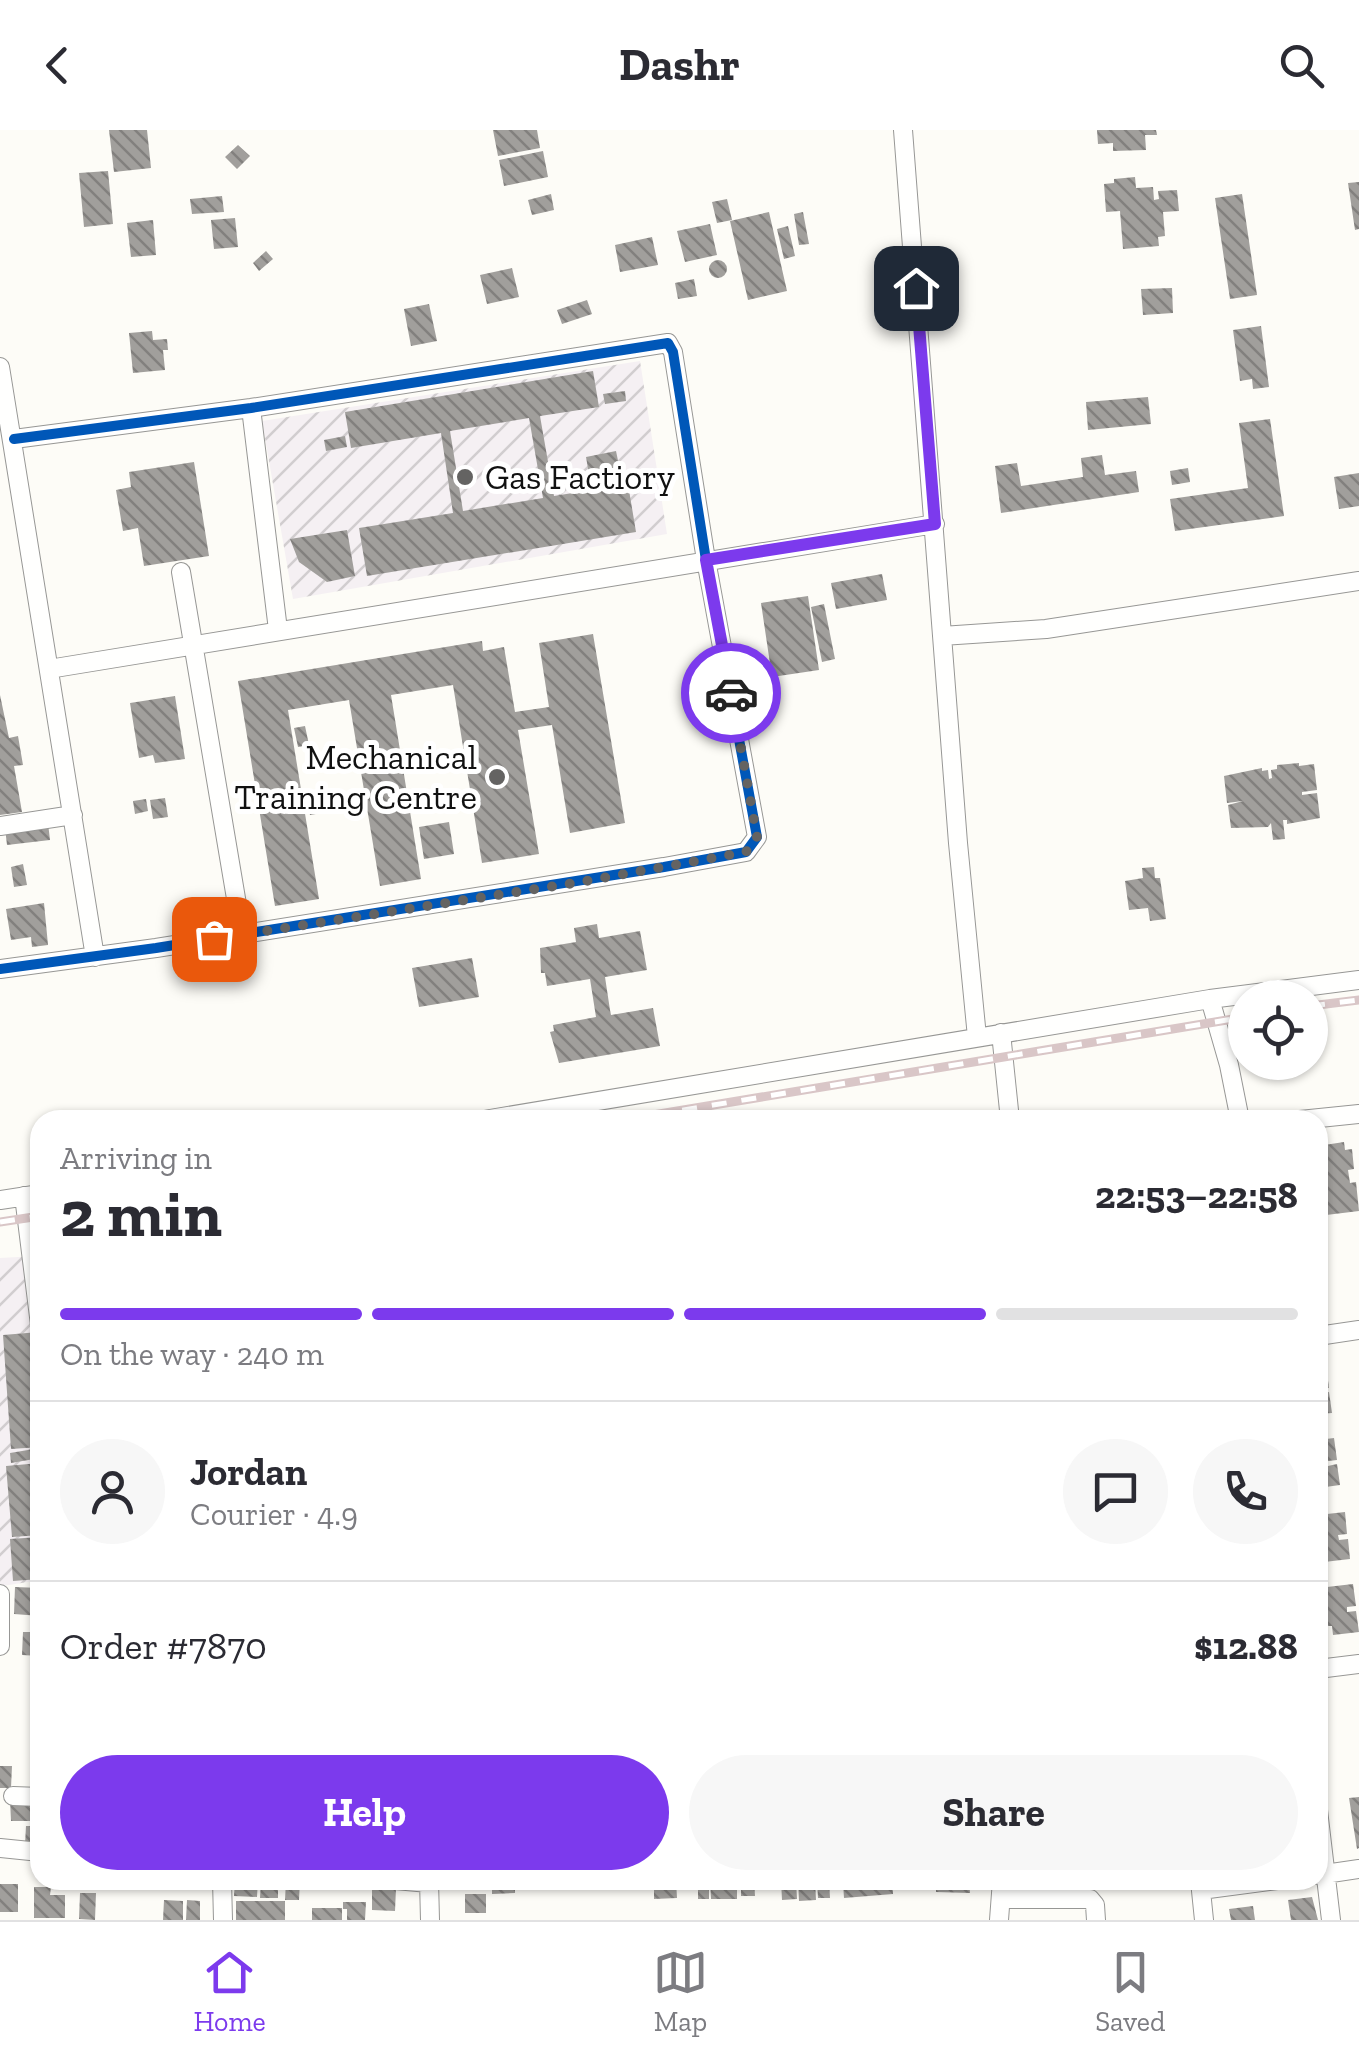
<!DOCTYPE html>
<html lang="en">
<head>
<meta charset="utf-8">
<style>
	body { margin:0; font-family:"Zilla Slab",serif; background:#f7f7f7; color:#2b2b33; height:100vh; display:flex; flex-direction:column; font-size:38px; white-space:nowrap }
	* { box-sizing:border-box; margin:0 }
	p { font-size:32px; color:#7c7c81 }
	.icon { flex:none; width:55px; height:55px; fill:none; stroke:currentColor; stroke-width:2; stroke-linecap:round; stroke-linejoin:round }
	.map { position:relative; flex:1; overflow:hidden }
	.panel { position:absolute; left:30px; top:980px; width:1298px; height:780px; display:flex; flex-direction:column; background:#fff; border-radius:30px; box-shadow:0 2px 8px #0004 }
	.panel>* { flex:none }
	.fabs { position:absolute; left:1228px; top:850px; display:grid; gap:20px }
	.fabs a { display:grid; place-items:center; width:100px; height:100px; border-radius:50%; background:#fff; box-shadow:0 2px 8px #0004; font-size:50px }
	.pin { position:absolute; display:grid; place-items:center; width:85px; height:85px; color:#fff; margin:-42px; border-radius:20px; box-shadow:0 5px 15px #0006 }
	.courier { position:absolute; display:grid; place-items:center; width:100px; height:100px; margin:-50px; border:8px solid #7c3aed; border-radius:50%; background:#fff; color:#222; box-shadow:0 2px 12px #0007 }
	.summary em { font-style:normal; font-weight:700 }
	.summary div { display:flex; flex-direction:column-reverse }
	.summary { display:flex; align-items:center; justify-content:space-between; height:170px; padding:0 30px }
	h1 { font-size:65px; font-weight:700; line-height:75px }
	.bar { display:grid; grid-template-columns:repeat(4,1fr); gap:15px 10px; align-content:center; height:120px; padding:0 30px }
	.bar i { height:12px; border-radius:8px; background:#e1e1e2 }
	.bar .active { background:#7c3aed }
	.bar p { grid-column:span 4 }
	.line { display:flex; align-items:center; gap:25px; padding:0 30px; border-top:2px solid #e1e1e2 }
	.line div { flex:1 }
	.round { display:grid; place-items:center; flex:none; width:105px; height:105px; border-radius:52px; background:#f7f7f7 }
	.primary-button { display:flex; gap:20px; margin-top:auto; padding:20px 30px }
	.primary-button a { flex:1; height:115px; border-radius:60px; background:#7c3aed; color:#fff; font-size:40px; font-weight:700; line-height:115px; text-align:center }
	.primary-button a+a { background:#f7f7f7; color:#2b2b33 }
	header { display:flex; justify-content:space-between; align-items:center; height:130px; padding:0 30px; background:#fff; font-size:45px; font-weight:700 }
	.tab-bar { display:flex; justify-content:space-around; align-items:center; height:140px; border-top:2px solid #e1e1e2; background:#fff; font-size:28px; color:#7c7c81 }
	.tab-bar a { display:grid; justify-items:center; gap:5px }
	.tab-bar .active { color:#7c3aed }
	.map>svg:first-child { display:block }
</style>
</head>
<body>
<header><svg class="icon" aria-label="back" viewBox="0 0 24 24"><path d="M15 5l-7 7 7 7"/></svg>Dashr<svg class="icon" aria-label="search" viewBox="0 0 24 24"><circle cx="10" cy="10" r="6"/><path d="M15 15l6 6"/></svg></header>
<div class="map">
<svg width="1359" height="1790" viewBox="0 0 1359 1790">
	<defs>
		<pattern id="industrial-furrows" width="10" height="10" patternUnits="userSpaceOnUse" patternTransform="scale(2.5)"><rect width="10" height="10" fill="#f5f0f3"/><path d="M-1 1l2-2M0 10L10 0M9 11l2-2" fill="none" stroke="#d1cdcf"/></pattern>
		<pattern id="building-back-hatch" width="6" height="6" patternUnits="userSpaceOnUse" patternTransform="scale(2.5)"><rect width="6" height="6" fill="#a19f9c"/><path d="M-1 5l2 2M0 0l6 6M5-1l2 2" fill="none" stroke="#82807e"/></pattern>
	</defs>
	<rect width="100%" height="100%" fill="#fdfcf7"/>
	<path fill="url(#industrial-furrows)" d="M640 231 667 404 293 469 262 291Z
		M36 1126 40 1165V1450L3 1456 0 1465V1128Z"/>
	<path fill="url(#building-back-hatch)" fill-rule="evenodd" d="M109 0H147L151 38 114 42Z
		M493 0H537L540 18 498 26Z
		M1097 0H1156L1157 5H1145L1146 20 1113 21V13L1098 14Z
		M238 15 250 26 237 39 225 27Z
		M543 21 548 47 504 56 499 30Z
		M108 41 113 94 84 97 79 43Z
		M1135 47 1136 58 1153 57 1154 70 1159 69 1158 61 1177 60 1179 81 1163 82 1165 106 1158 107 1159 116 1123 119 1120 81 1106 82 1104 54 1114 53V49Z
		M1359 52V99L1355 100 1348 53Z
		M551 64 554 80 532 85 528 70Z
		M1242 64 1257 165 1230 169 1215 68Z
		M222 66 224 82 192 84 190 69Z
		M727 69 732 90 717 93 712 72Z
		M769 82 787 161 748 170 730 91Z
		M803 82 809 114 799 115 794 84Z
		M235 88 238 117 214 119 211 90Z
		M153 90 156 125 131 127 127 93Z
		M710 94 717 125 685 132 677 101Z
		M788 96 795 126 784 129 777 99Z
		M652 107 658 135 620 142 615 115Z
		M266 121 273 129 259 141 253 133Z
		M709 139a9 9 0 1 1 18 0a9 9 0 1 1-18 0Z
		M512 138 519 167 487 174 480 145Z
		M694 149 697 166 678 169 675 153Z
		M1172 158 1173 183 1143 185 1141 159Z
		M587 170 592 184 562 194 557 180Z
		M429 174 437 211 411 216 404 179Z
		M1261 196 1269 257 1253 259 1252 249 1240 251 1233 200Z
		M152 201 153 210 167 209 168 220H163L165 240 133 243 129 203Z
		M593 241 599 277 540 286 554 366 628 354 636 402 367 446 359 398 453 383 441 303 351 318 345 282ZM529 288 543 368 463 381 450 301Z
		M625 261 626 271 605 274 603 264Z
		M1148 267 1151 294 1088 300 1086 272Z
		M1270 289 1284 386 1175 401 1170 369 1248 358 1239 293Z
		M345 306 347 317 326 321 324 310Z
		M616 321 622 350 591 356 586 327Z
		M1102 325 1105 345 1136 341 1139 362 1001 383 995 336 1017 333 1021 356 1083 347 1081 328Z
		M194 332 209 426 144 436 138 398 123 401 116 360 131 357 129 342Z
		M1188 338 1190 352 1172 355 1170 341Z
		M1359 343V376L1339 379 1334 347Z
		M347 400 355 446 327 452 299 432 290 409Z
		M882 444 887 470 836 479 831 453Z
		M808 466 819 540 772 547 761 473Z
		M824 474 835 529 822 532 811 477Z
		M593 504 625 693 570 703 552 595 518 600 539 724 482 733 453 555 391 565 421 749 380 756 349 570 288 580 319 769 275 776 238 551 482 511 483 521 504 517 515 582 549 577 539 513Z
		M0 565 9 608 18 606 23 635 14 636 22 682 0 685Z
		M175 566 185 629 155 633 153 625 139 628 130 573Z
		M305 596 309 615 298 617 294 598Z
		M1299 633V636L1314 634 1317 660 1302 662V665L1317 663 1320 688 1287 694V690H1283L1285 709 1273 710 1271 693 1268 697 1231 698 1228 675 1243 671 1227 673 1224 646 1262 638V641L1268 640 1269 649 1272 648 1271 640 1277 639V635Z
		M360 661 363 676 310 685 307 671Z
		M165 668 168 687 153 689 150 670Z
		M146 669 148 681 135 684 133 671Z
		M449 692 454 724 424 729 419 697Z
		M48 693 50 710 7 715 5 698Z
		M23 734 27 755 14 757 11 737Z
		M1154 737 1155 748H1160L1166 789 1150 791 1148 778 1129 780 1125 751 1143 748 1142 738Z
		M44 773 48 815 32 817 31 807 11 810 6 779Z
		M597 794 599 808 640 801 647 840 605 847 610 880 611 885 653 878 660 916 559 933 550 902 554 901 553 895 596 887 590 849 547 856 545 843H541L540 818 576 812 574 798Z
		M472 828 479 867 419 877 412 838Z
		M1344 1012 1345 1020 1352 1019 1354 1039 1348 1040 1350 1053 1356 1052 1359 1081 1318 1086V1016Z
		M39 1202 40 1317 11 1319 3 1205Z
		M1326 1235 1329 1258 1318 1259V1236Z
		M1329 1262 1332 1283 1318 1284V1263Z
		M1334 1308 1337 1330 1328 1331V1336L1337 1334 1340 1355 1318 1358V1310Z
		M40 1318V1328L11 1333 10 1323Z
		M40 1333V1405L12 1407 6 1336Z
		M1345 1382 1347 1404 1338 1405 1339 1410 1348 1409 1350 1429 1324 1432 1323 1424H1320L1318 1385Z
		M40 1407V1449L13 1451 10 1409Z
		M1353 1454 1356 1476 1347 1477V1482L1356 1481 1359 1502 1333 1505 1332 1496H1328L1327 1457Z
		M15 1457 40 1458V1486L14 1484Z
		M23 1502H40V1526L22 1525Z
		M0 1636H12L11 1658H0Z
		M1359 1667V1718L1357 1719 1349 1668Z
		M10 1670H36V1691H11Z
		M26 1696H40V1716L25 1715Z
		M235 1750H258L257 1767 234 1766Z
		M261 1750H278V1768H260Z
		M286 1750H300L299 1770H285Z
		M492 1750H515V1763L492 1764Z
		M654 1750H676L677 1768 654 1769Z
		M698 1750H709V1769H698Z
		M710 1750H737V1769H711Z
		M741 1750H754L755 1766H741Z
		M781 1750H796L797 1769 782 1770Z
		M798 1750H815L816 1770 799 1771Z
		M817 1750H829L830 1768H818Z
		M857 1750H892L893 1764 844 1768 843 1753Z
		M936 1750H969L970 1763 936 1762Z
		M1027 1750H1071V1757L1027 1756Z
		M0 1754H18V1782H0Z
		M34 1757H51L50 1765H65V1788H34Z
		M372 1757 396 1758 395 1781 372 1780Z
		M80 1763H96L95 1790 79 1789Z
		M465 1764H486V1783H465Z
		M1312 1767 1318 1790H1291L1288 1770Z
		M164 1770 183 1771V1790H163Z
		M187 1770 200 1771V1790H186Z
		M236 1771H285V1790H236Z
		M343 1772H366L365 1790H347V1779H343Z
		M1253 1776 1255 1790H1231L1229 1779Z
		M312 1778H342V1790H312Z"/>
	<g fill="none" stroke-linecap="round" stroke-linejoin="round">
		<defs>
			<path id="minor" d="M903 0 958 713 977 907
				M0 237 95 827
				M251 278 278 500
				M181 442 242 804
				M942 506 1046 499 1359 451
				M49 539 935 394
				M0 696 73 685
				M0 839 156 818 664 737 746 722 757 707 706 430 673 222 668 213 251 278 14 309
				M1210 869 1229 935 1240 990
				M1001 903 1010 990
				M484 990 1210 869 1359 850
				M1300 990 1359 984
				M24 1066 40 1195
				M0 1070 40 1064
				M1318 1206 1359 1200
				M0 1464V1516
				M1318 1539 1359 1534
				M13 1666 40 1667
				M1318 1680 1331 1790
				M0 1718 40 1722
				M1318 1745 1359 1739
				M222 1750 223 1790
				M395 1750 429 1753
				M429 1750 430 1790
				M1200 1751 1204 1790
				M1201 1760 1277 1750
				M1001 1769H1090L1095 1775 1096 1790
				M999 1790 1002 1750"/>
		</defs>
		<use href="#minor" stroke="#979795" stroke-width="20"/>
		<use href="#minor" stroke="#fffffe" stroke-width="18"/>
		<defs>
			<path id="rail" d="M1310 876 1359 870
				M623 990 1245 887
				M0 1092 40 1086"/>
		</defs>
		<use href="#rail" stroke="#d9c6c7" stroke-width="9"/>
		<use href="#rail" stroke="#fff" stroke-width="5" stroke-dasharray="15" stroke-linecap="butt"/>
		<defs>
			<path id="cycleway" d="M0 839 156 818 664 737 746 722 757 707 706 430 673 222 668 213 251 278 14 309"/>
		</defs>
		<use href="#cycleway" stroke="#fff" stroke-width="16"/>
		<use href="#cycleway" stroke="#0057b8" stroke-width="10"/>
	</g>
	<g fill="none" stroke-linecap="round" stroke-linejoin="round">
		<path stroke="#646362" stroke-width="10" stroke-dasharray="0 18" d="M214 809 575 753 746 722 757 707 731 563"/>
		<path stroke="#7c3aed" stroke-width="12" d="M731 563 706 430 935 394 916 158"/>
	</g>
	<g fill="#646362" stroke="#fff" stroke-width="4">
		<circle cx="465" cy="347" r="10"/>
		<circle cx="497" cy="647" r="10"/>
	</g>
	<g text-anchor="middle" stroke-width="10" stroke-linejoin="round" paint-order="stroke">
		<g font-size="35" fill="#111" stroke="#fff" text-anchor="start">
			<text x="485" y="359">Gas Factiory</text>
			<text x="477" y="639" text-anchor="end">Mechanical<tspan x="477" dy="40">Training Centre</tspan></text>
		</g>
	</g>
</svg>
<div class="fabs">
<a><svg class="icon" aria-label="locate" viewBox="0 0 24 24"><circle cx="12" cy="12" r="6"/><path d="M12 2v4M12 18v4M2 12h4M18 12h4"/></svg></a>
</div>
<div class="pin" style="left:214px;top:809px;background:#ea580c"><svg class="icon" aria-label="bag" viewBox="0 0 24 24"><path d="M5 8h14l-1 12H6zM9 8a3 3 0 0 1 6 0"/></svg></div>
<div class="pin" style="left:916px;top:158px;background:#1f2937"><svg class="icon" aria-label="home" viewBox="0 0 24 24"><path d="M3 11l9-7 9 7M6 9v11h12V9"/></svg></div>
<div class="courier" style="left:731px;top:563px"><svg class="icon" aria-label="car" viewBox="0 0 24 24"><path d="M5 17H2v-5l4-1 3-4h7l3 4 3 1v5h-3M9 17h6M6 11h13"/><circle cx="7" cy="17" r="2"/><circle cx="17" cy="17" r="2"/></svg></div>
<section class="panel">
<div class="summary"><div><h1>2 min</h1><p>Arriving in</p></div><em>22:53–22:58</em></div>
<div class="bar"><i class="active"></i><i class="active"></i><i class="active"></i><i></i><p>On the way · 240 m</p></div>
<div class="line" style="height:180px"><a class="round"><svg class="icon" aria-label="person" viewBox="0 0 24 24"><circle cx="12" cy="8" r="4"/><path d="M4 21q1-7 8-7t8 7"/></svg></a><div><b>Jordan</b><p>Courier · 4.9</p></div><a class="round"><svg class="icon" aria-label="chat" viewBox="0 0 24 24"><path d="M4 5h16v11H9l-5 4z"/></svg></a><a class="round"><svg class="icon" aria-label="phone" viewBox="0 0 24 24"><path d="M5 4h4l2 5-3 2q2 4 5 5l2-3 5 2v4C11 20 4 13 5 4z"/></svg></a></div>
<div class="line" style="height:130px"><div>Order #7870</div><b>$12.88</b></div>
<div class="primary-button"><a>Help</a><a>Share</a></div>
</section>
</div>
<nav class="tab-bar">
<a class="active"><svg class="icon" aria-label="home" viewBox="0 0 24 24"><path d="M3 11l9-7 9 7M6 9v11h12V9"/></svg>Home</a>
<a><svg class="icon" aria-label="map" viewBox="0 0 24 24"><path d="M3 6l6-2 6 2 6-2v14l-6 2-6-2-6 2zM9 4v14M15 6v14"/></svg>Map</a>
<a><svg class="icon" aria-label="saved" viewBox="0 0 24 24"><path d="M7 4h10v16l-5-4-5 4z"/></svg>Saved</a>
</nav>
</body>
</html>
